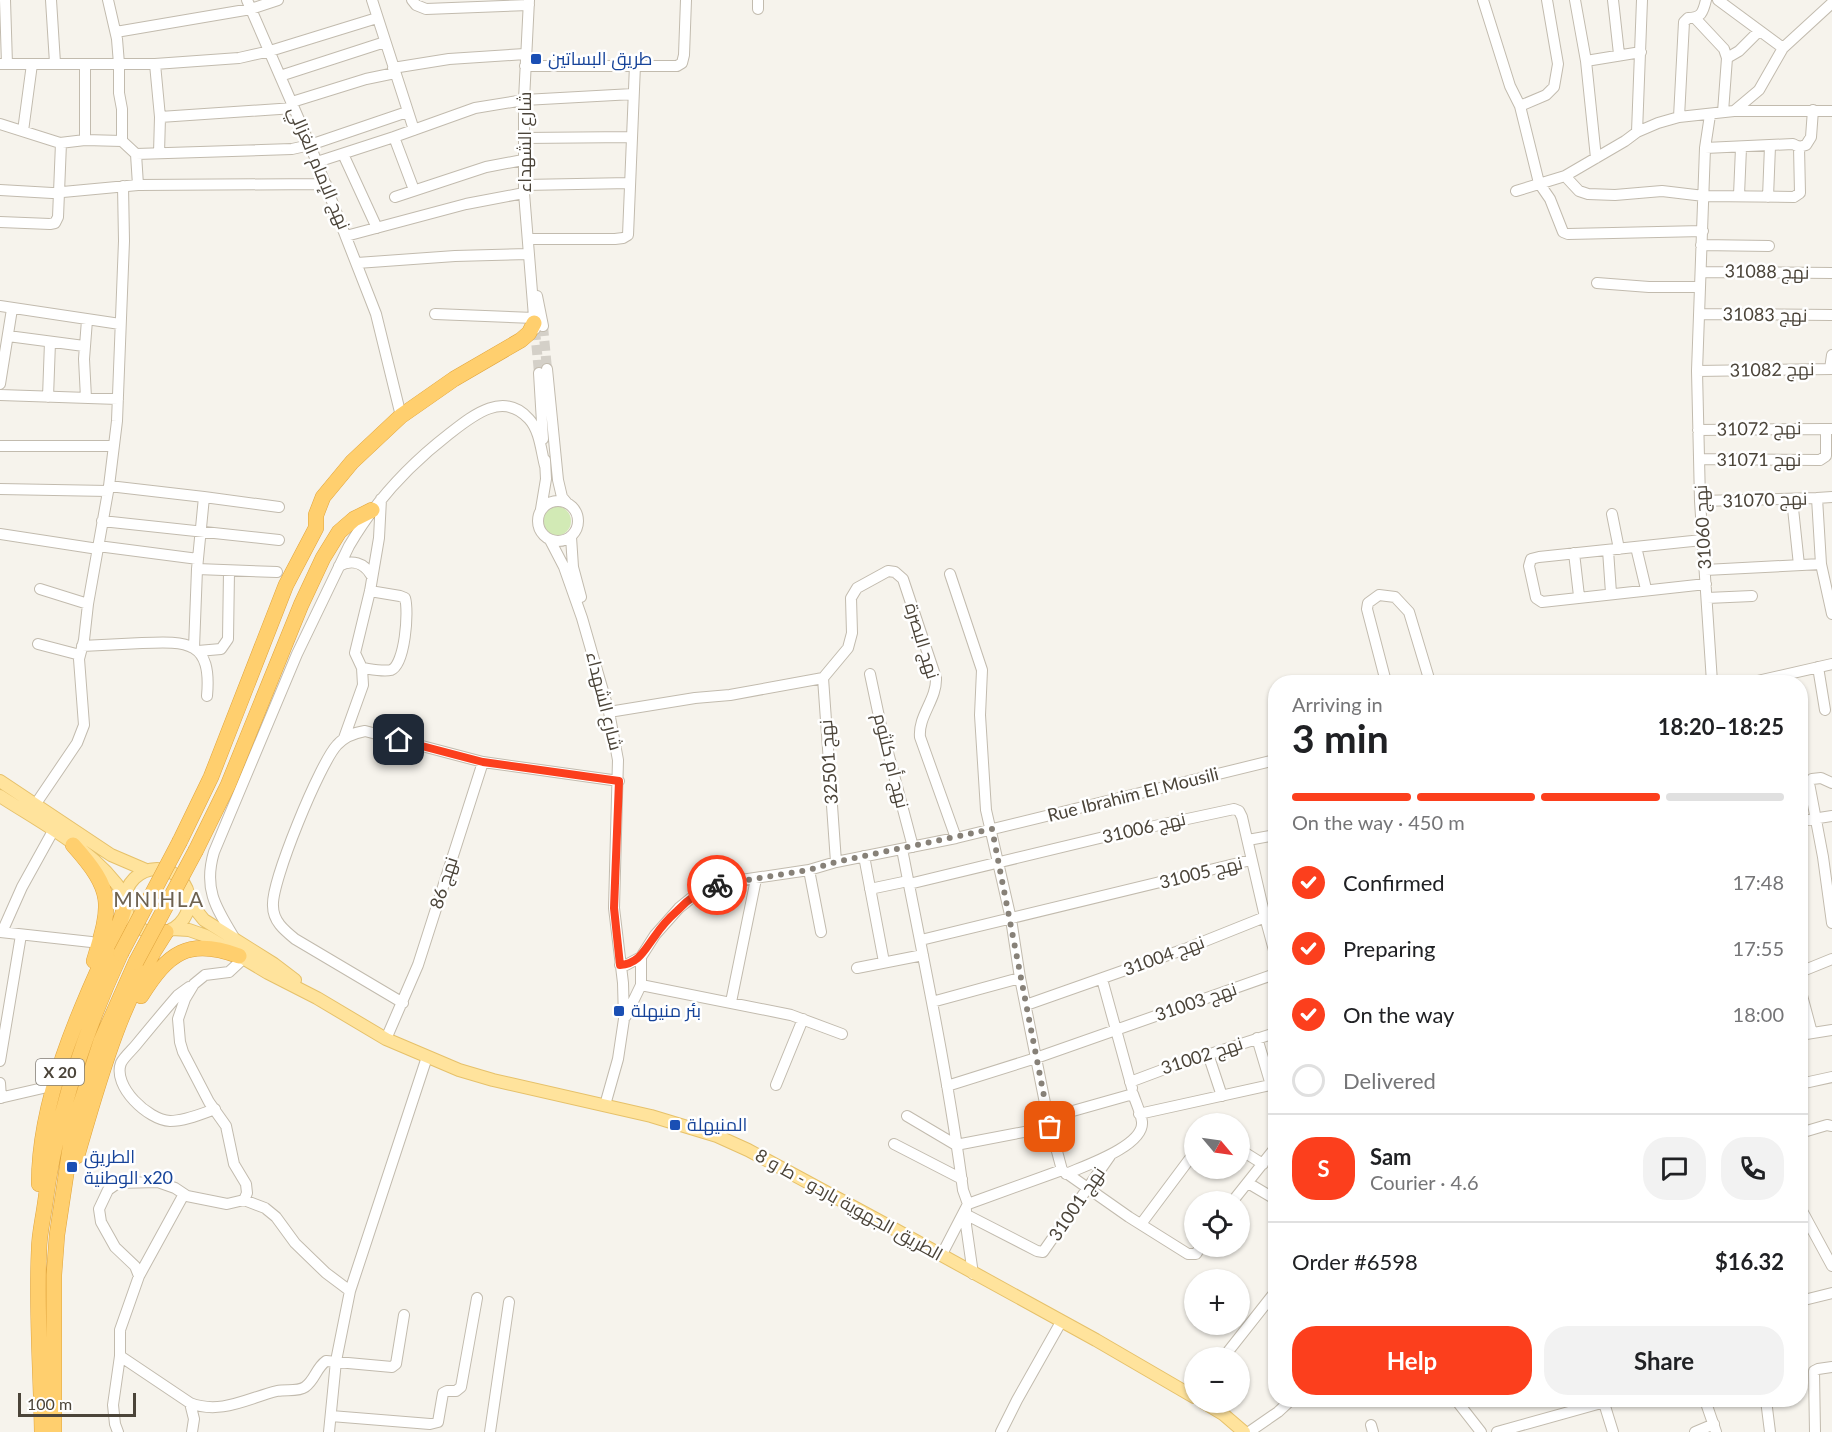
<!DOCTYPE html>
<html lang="en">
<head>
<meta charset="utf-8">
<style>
	body { margin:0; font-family:Lato,Cairo,sans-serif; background:#f2f2f2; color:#202124; height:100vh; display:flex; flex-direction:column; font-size:22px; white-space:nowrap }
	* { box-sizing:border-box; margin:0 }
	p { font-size:20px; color:#757577 }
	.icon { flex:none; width:33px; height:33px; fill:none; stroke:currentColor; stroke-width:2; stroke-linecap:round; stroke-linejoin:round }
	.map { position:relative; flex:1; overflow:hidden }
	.side { position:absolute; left:1268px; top:675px; width:540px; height:732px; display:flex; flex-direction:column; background:#fff; border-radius:24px; box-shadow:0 2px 4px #0004 }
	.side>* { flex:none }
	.needle { width:39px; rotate:119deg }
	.controls { position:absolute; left:1184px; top:1113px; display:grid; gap:12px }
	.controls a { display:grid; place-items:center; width:66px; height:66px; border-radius:50%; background:#fff; box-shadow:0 2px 4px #0004; font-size:30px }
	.scale { position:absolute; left:18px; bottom:15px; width:118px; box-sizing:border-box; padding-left:6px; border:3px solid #4b4439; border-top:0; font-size:16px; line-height:21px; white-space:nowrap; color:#4b4439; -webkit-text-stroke:4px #fff; paint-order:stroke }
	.pin { position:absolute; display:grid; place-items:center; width:51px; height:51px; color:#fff; margin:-26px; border-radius:12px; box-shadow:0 3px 9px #0006 }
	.courier { position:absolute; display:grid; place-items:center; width:60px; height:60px; margin:-30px; border:4px solid #fc3f1d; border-radius:50%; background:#fff; color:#222; box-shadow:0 2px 8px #0007 }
	.overview em { font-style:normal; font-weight:700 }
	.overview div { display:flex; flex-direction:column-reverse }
	.overview { display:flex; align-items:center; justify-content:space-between; height:102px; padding:0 24px }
	h1 { font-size:39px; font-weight:700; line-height:45px }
	.bar { display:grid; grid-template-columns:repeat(4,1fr); gap:9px 6px; align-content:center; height:72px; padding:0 24px }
	.bar i { height:8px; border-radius:4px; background:#e0e0e0 }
	.bar .active { background:#fc3f1d }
	.bar p { grid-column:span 4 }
	.line { display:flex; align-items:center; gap:15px; padding:0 24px; border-top:2px solid #e0e0e0 }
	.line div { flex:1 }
	.round { display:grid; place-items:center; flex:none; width:63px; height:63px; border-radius:24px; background:#f2f2f2 }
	ol { padding:0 24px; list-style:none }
	li { display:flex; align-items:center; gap:18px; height:66px }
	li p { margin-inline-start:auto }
	li .icon { padding:6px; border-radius:50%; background:#fc3f1d; color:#fff; stroke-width:4 }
	li:last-child { color:#757577 }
	li i { width:33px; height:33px; border:3px solid #e0e0e0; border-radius:50% }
	.cta { display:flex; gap:12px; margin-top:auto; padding:12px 24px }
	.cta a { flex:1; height:69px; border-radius:24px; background:#fc3f1d; color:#fff; font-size:24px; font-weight:700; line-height:69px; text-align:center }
	.cta a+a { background:#f2f2f2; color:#202124 }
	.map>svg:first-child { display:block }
</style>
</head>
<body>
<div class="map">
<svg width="1832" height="1432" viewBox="0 0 1832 1432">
	<rect width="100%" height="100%" fill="#f6f3ec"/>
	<path fill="#d2eab5" d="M541 521a15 15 0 1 1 30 0a15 15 0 1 1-30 0Z"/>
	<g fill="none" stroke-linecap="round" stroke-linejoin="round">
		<path stroke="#d4d0c8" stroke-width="10" stroke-dasharray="10 5" stroke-linecap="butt" d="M543 326 547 369
			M535 330 539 373"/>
		<defs>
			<path id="minor" d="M5 0 7 64
				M51 0 55 63
				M108 0 117 39 119 64V93L122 109V141L136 154 138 185
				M247 0 310 145 376 314 401 416
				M372 0 414 130
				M412 0 416 5 426 9 529 5
				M529 0 524 100V193L535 329
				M1483 0 1510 86 1520 106
				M1547 0 1558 64 1554 87 1546 95 1520 106 1539 183 1550 199 1563 232 1568 234 1703 231
				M1575 0 1586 61
				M1613 0 1619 54
				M1718 0 1783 48
				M758 9V0
				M1695 18 1724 49 1727 58
				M116 32 251 9 278 0
				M0 64H155L239 58 270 51 377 18
				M85 64V140
				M155 64 160 117 159 153
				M525 66H677L682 63 684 55 686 0
				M393 68 449 59 525 54
				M280 76 385 42
				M292 102 366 79 395 73
				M1734 111 1759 90 1783 48 1832 3
				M1723 112 1727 58 1739 51 1758 32
				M1710 115 1705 148 1697 371 1700 501 1712 682
				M160 117 294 108
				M1679 117 1684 22 1688 18C1701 18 1703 13 1706 0
				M0 124 60 143 85 140 122 141
				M23 131 32 64
				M1637 132 1642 0
				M394 137 414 190
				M524 138 632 137
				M1705 148 1793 144 1799 147 1806 145 1811 137 1813 110
				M136 154 292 149 310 145 407 112
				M343 154 377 228
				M1596 158 1586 61 1641 52
				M317 162 394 137 475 108 524 100 633 94
				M1565 176 1579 191 1588 194 1615 195 1662 191 1704 196 1794 197 1800 193 1799 147
				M524 185 630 183
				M0 190 52 193 138 185 326 184
				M1516 191 1565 176 1625 141 1637 132 1658 123 1679 117 1734 111H1832
				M1739 195 1741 148
				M395 197 486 167 523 160
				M1768 197 1770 146
				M0 222 50 224 55 223 58 217 61 143
				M346 236 466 204 524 193
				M529 239H615L623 238 628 235 635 65
				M1701 245 1769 246
				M357 263 455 256 529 254
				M1701 272 1832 273
				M1597 283 1649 287H1700
				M537 296 543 326
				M0 306 120 324
				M435 314 534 318
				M1699 314 1832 315
				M8 336 84 346
				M547 369 558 480 562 497 567 503
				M1830 369 1832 355
				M1697 371 1832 369
				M539 373 543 439
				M0 384 12 309
				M0 395 118 399
				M48 397 50 342
				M86 398 84 359 87 320
				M1698 430 1826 429
				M0 446H114
				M1699 459 1820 460 1826 456V429H1832
				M109 486 204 497 197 569 194 648
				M0 489 108 491
				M204 497 279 507
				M1817 498 1832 497
				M1792 499 1799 565
				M538 521a20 20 0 1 1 40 0a20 20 0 1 1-40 0Z
				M1700 501 1817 498 1821 564 1832 614
				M541 509 546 479 545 460
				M1612 514 1619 549
				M102 521 279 540
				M0 534 98 549
				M571 537 573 567 581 597
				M550 540 564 567 582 618 609 712 618 760 614 908 623 983 624 1019 618 1059 605 1105
				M1702 540 1539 557 1531 559 1529 566 1536 598 1542 602 1706 584
				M98 546 198 559
				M1636 547 1646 589
				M1608 550 1611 593
				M1574 553 1579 596
				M339 566C352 559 364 563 371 575
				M197 569 277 572
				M1705 570 1821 564
				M950 574 982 670 980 715 986 810 1011 919 1020 978 1048 1118 1062 1170 1129 1217 1188 1254H1196L1201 1246
				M40 589 88 604
				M1707 598 1752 596
				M38 644 80 655
				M82 646C102 645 122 644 142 643 188 641 212 641 207 696
				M198 651 221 649 228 639 229 571
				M1818 667 1825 710
				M362 668C370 669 383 672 391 670 405 665 409 611 405 598L400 596 370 591
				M870 674 881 726 913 847
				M823 678 836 862
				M1386 682 1367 609 1368 603 1379 595 1395 597 1409 612 1430 682
				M1753 682 1832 664
				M609 712 695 698 730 695 823 678 848 648 852 633 851 598 857 588 888 571 895 572 903 579 936 678C937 699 918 716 920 737L956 838
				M344 738 363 685 362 668 355 653 370 591 379 538 381 499
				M1832 783 1821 778 1812 779 1809 783 1823 857 1832 923
				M35 805 77 743 84 725 79 659 84 640 88 604 109 486 117 421 124 241 123 186
				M1800 821 1832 816
				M1248 840 1275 835
				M902 849C924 962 948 1075 963 1190L968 1204
				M864 856 884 962
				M809 870 821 932
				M909 884 1108 836 1234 809 1239 811 1242 817 1265 917 1275 954
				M870 889 908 881
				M0 932 91 942
				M2 932 22 887 53 831
				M235 939C216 908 203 889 214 852L297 654 349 546C375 501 409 465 449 434 472 416 503 390 529 419 540 431 541 451 545 466
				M921 940 1251 860
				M244 958 229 972 205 975 194 984 185 999 178 1019 180 1042 183 1052 209 1102 226 1126 234 1164 246 1184 247 1193 244 1200
				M620 965H626L641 957 655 935 679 908 695 895 721 883 809 870 836 862 956 838 1275 760
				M857 968 923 955
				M1800 972 1832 959
				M1102 979 1132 1088
				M641 985 791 1015 842 1034
				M189 987 178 995C164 1011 150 1028 136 1045 132 1050 124 1057 121 1063 112 1086 148 1120 170 1121 185 1121 201 1114 215 1109
				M1800 988 1812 1033
				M731 1002 756 879
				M932 1002 1020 978
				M403 1003 295 939C284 930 273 921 273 906 271 882 320 763 337 745 345 736 354 733 365 731L483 762 619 781
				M1026 1005 1185 949 1265 917
				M626 1016 641 985V957
				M1800 1035 1832 1030
				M1257 1038 1271 1085
				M386 1039 418 965 483 762
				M1208 1054 1222 1096
				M0 1061 21 935
				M1130 1082 1170 1067 1275 1033
				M0 1083 1 1098
				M1800 1084 1832 1077
				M776 1085 803 1019
				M947 1086 1036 1058 1275 974
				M0 1098 56 1085
				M1139 1114 1275 1084
				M907 1116 956 1145 1050 1127
				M1048 1118 1133 1094C1136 1103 1141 1113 1142 1122 1144 1146 1084 1166 1066 1174
				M1800 1133 1827 1125 1832 1126
				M894 1144 962 1179
				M1239 1149 1263 1164
				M1248 1183 1275 1199
				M1232 1202 1275 1148
				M1800 1207 1832 1266
				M966 1210V1225L973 1274
				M965 1214 1037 1251 1043 1252 1110 1156
				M1141 1224 1194 1153
				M941 1256 968 1204 1062 1170
				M139 1276 135 1266 115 1247 101 1222 99 1209 108 1190 118 1183 158 1182 175 1188 187 1196 227 1204 244 1200 265 1208 276 1217 295 1243 326 1273 350 1291
				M1800 1301 1832 1293
				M120 1356 190 1403C221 1415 248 1398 277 1391 286 1389 298 1392 305 1387 315 1380 316 1368 326 1361L392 1367 396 1364 404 1315
				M1223 1358 1275 1292
				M1456 1400 1481 1432
				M1705 1400 1716 1432
				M1766 1400 1770 1432
				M190 1403 194 1419 192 1432
				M1604 1403 1613 1432
				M331 1416 430 1424 438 1422 443 1393 447 1391H456L461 1387 477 1298
				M1371 1425 1373 1432
				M118 1432 115 1424 113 1405 120 1356V1330L139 1276 184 1194
				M329 1432 336 1361 350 1291 427 1057
				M490 1432 509 1302
				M1001 1432 1017 1400 1061 1322
				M1249 1432 1278 1412 1291 1400
				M1497 1432 1612 1400
				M1695 1432 1714 1424
				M1815 1432 1814 1371 1818 1369 1832 1367"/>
			<path id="major" d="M0 781 111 855 146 870
				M0 796C43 824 97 851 125 896
				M125 901a32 32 0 1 1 64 0a32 32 0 1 1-64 0Z
				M189 896 192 905 204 920 274 964 295 980
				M172 929 189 930 206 936 268 973 317 998 386 1039 459 1070 493 1080 651 1116 717 1136 748 1150 885 1224 1096 1340 1194 1397
				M1203 1402 1223 1414 1244 1432"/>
			<path id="highway" d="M180 841 211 777 286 585 316 528V515L323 497 352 462 401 416 454 379 521 340 529 333 534 323
				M73 845C115 892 111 904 94 961
				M196 850 228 785 301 605 323 558 339 532 354 519 372 510
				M141 996C168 953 188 937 239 956
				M77 1156C99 1080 121 999 166 932
				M39 1184C39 1094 83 1003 120 922L125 906
				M42 1432C41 1371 36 1310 39 1250 39 1235 43 1219 45 1204 56 1116 84 1033 121 953
				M54 1432V1275L57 1235 73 1128 101 1041 136 962"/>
		</defs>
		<use href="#minor" stroke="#c2bbae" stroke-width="12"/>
		<use href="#major" stroke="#e6c16a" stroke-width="14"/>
		<use href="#highway" stroke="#e0a43c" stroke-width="16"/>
		<use href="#minor" stroke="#fff" stroke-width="10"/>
		<use href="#major" stroke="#ffe39c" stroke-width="12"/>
		<use href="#highway" stroke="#ffcf6e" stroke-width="15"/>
		<defs>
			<path id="highway-bridge" d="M121 953 180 841
				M136 962 196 850"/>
		</defs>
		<use href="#highway-bridge" stroke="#e0a43c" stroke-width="16" stroke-linecap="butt"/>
		<use href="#highway-bridge" stroke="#ffcf6e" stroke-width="15"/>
	</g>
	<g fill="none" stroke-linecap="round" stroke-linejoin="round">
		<path stroke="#878178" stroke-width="6" stroke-dasharray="0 10.8" d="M717 885 809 870 836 862 992 829 1050 1127"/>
		<path stroke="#fc3f1d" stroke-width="8" d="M399 740 483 762 619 781 614 908 620 965C639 964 645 949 655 936 661 927 669 918 677 911 688 899 701 890 717 885"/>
	</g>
	<g fill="#1a4fb4" stroke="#fff" stroke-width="2">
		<rect x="530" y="53" width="12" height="12" rx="3"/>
		<rect x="613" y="1005" width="12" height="12" rx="3"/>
		<rect x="669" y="1119" width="12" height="12" rx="3"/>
		<rect x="66" y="1161" width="12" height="12" rx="3"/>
	</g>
	<g text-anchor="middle" stroke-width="5" stroke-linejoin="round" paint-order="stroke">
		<rect fill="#fff" stroke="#817c74" stroke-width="1.5" x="36" y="1059" width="48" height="26" rx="4.5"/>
		<g font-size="16" font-weight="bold" fill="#4b4439">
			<text x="60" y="1078">X 20</text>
		</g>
		<g font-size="18" fill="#164399" stroke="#fff" text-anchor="start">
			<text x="548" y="65">طريق البساتين</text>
			<text x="631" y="1017">بئر منيهلة</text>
			<text x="687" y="1131">المنيهلة</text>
			<text x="84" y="1163">الطريق<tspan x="84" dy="21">الوطنية x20</tspan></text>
		</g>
		<g font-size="18" fill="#4b4439" stroke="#fff">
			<text transform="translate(525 142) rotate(-90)" y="6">شارع الشهداء</text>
			<text transform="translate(319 168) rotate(67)" y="6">نهج الإمام الغزالي</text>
			<text transform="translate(1767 272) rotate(1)" y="6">نهج 31088</text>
			<text transform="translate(1765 315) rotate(1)" y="6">نهج 31083</text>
			<text transform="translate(1772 370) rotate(-1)" y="6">نهج 31082</text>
			<text transform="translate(1759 429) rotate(-1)" y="6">نهج 31072</text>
			<text x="1759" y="466">نهج 31071</text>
			<text transform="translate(1765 500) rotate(-2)" y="6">نهج 31070</text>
			<text transform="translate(1703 527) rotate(-93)" y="6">نهج 31060</text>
			<text transform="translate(922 641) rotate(73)" y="6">نهج البصرة</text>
			<text transform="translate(604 701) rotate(76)" y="6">شارع الشهداء</text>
			<text transform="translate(891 761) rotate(76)" y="6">نهج أم كلثوم</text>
			<text transform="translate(829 762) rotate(-94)" y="6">نهج 32501</text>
			<text transform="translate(1133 795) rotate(-14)" y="6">Rue Ibrahim El Mousili</text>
			<text transform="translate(1144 828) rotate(-13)" y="6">نهج 31006</text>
			<text transform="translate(1201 873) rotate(-14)" y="6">نهج 31005</text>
			<text transform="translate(444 883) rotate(-72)" y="6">نهج 86</text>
			<text transform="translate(1164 956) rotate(-20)" y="6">نهج 31004</text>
			<text transform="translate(1196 1002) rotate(-19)" y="6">نهج 31003</text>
			<text transform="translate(1202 1056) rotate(-18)" y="6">نهج 31002</text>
			<text transform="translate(1077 1204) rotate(-56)" y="6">نهج 31001</text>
			<text transform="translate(849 1205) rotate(29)" y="6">الطريق الجهوية باردو - ط و 8</text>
		</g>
		<g font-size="21" letter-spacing="1.5" fill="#6e6250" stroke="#fff">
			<text x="159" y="907">MNIHLA</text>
		</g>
	</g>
</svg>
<div class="controls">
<a><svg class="needle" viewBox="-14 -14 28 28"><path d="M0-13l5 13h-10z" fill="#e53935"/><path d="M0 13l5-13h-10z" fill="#757577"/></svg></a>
<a><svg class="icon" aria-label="locate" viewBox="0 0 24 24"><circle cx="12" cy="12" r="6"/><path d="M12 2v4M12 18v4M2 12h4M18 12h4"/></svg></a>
<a>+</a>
<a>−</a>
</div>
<div class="scale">100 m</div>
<div class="pin" style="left:1050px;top:1127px;background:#ea580c"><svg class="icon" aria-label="bag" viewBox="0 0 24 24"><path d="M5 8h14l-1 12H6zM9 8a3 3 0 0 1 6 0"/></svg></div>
<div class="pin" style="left:399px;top:740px;background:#1f2937"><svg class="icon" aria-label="home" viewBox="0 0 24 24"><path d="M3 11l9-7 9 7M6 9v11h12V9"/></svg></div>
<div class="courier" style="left:717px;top:885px"><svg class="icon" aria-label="bike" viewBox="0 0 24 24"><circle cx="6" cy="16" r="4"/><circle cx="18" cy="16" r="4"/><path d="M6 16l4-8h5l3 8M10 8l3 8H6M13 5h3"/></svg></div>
<section class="side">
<div class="overview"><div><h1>3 min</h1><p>Arriving in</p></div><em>18:20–18:25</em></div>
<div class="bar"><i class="active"></i><i class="active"></i><i class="active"></i><i></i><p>On the way · 450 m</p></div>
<ol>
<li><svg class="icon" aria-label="check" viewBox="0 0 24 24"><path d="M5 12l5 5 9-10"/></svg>Confirmed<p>17:48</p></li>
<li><svg class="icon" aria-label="check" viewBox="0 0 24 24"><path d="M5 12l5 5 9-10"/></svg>Preparing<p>17:55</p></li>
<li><svg class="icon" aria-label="check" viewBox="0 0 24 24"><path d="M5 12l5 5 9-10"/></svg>On the way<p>18:00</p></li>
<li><i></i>Delivered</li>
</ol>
<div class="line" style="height:108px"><b class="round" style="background:#fc3f1d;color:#fff">S</b><div><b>Sam</b><p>Courier · 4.6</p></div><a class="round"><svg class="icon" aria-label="chat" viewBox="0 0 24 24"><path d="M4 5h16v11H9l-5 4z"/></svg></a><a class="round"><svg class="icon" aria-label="phone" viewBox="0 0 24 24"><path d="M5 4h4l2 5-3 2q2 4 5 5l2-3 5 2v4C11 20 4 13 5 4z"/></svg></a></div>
<div class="line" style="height:78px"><div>Order #6598</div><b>$16.32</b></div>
<div class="cta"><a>Help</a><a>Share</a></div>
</section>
</div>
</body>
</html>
